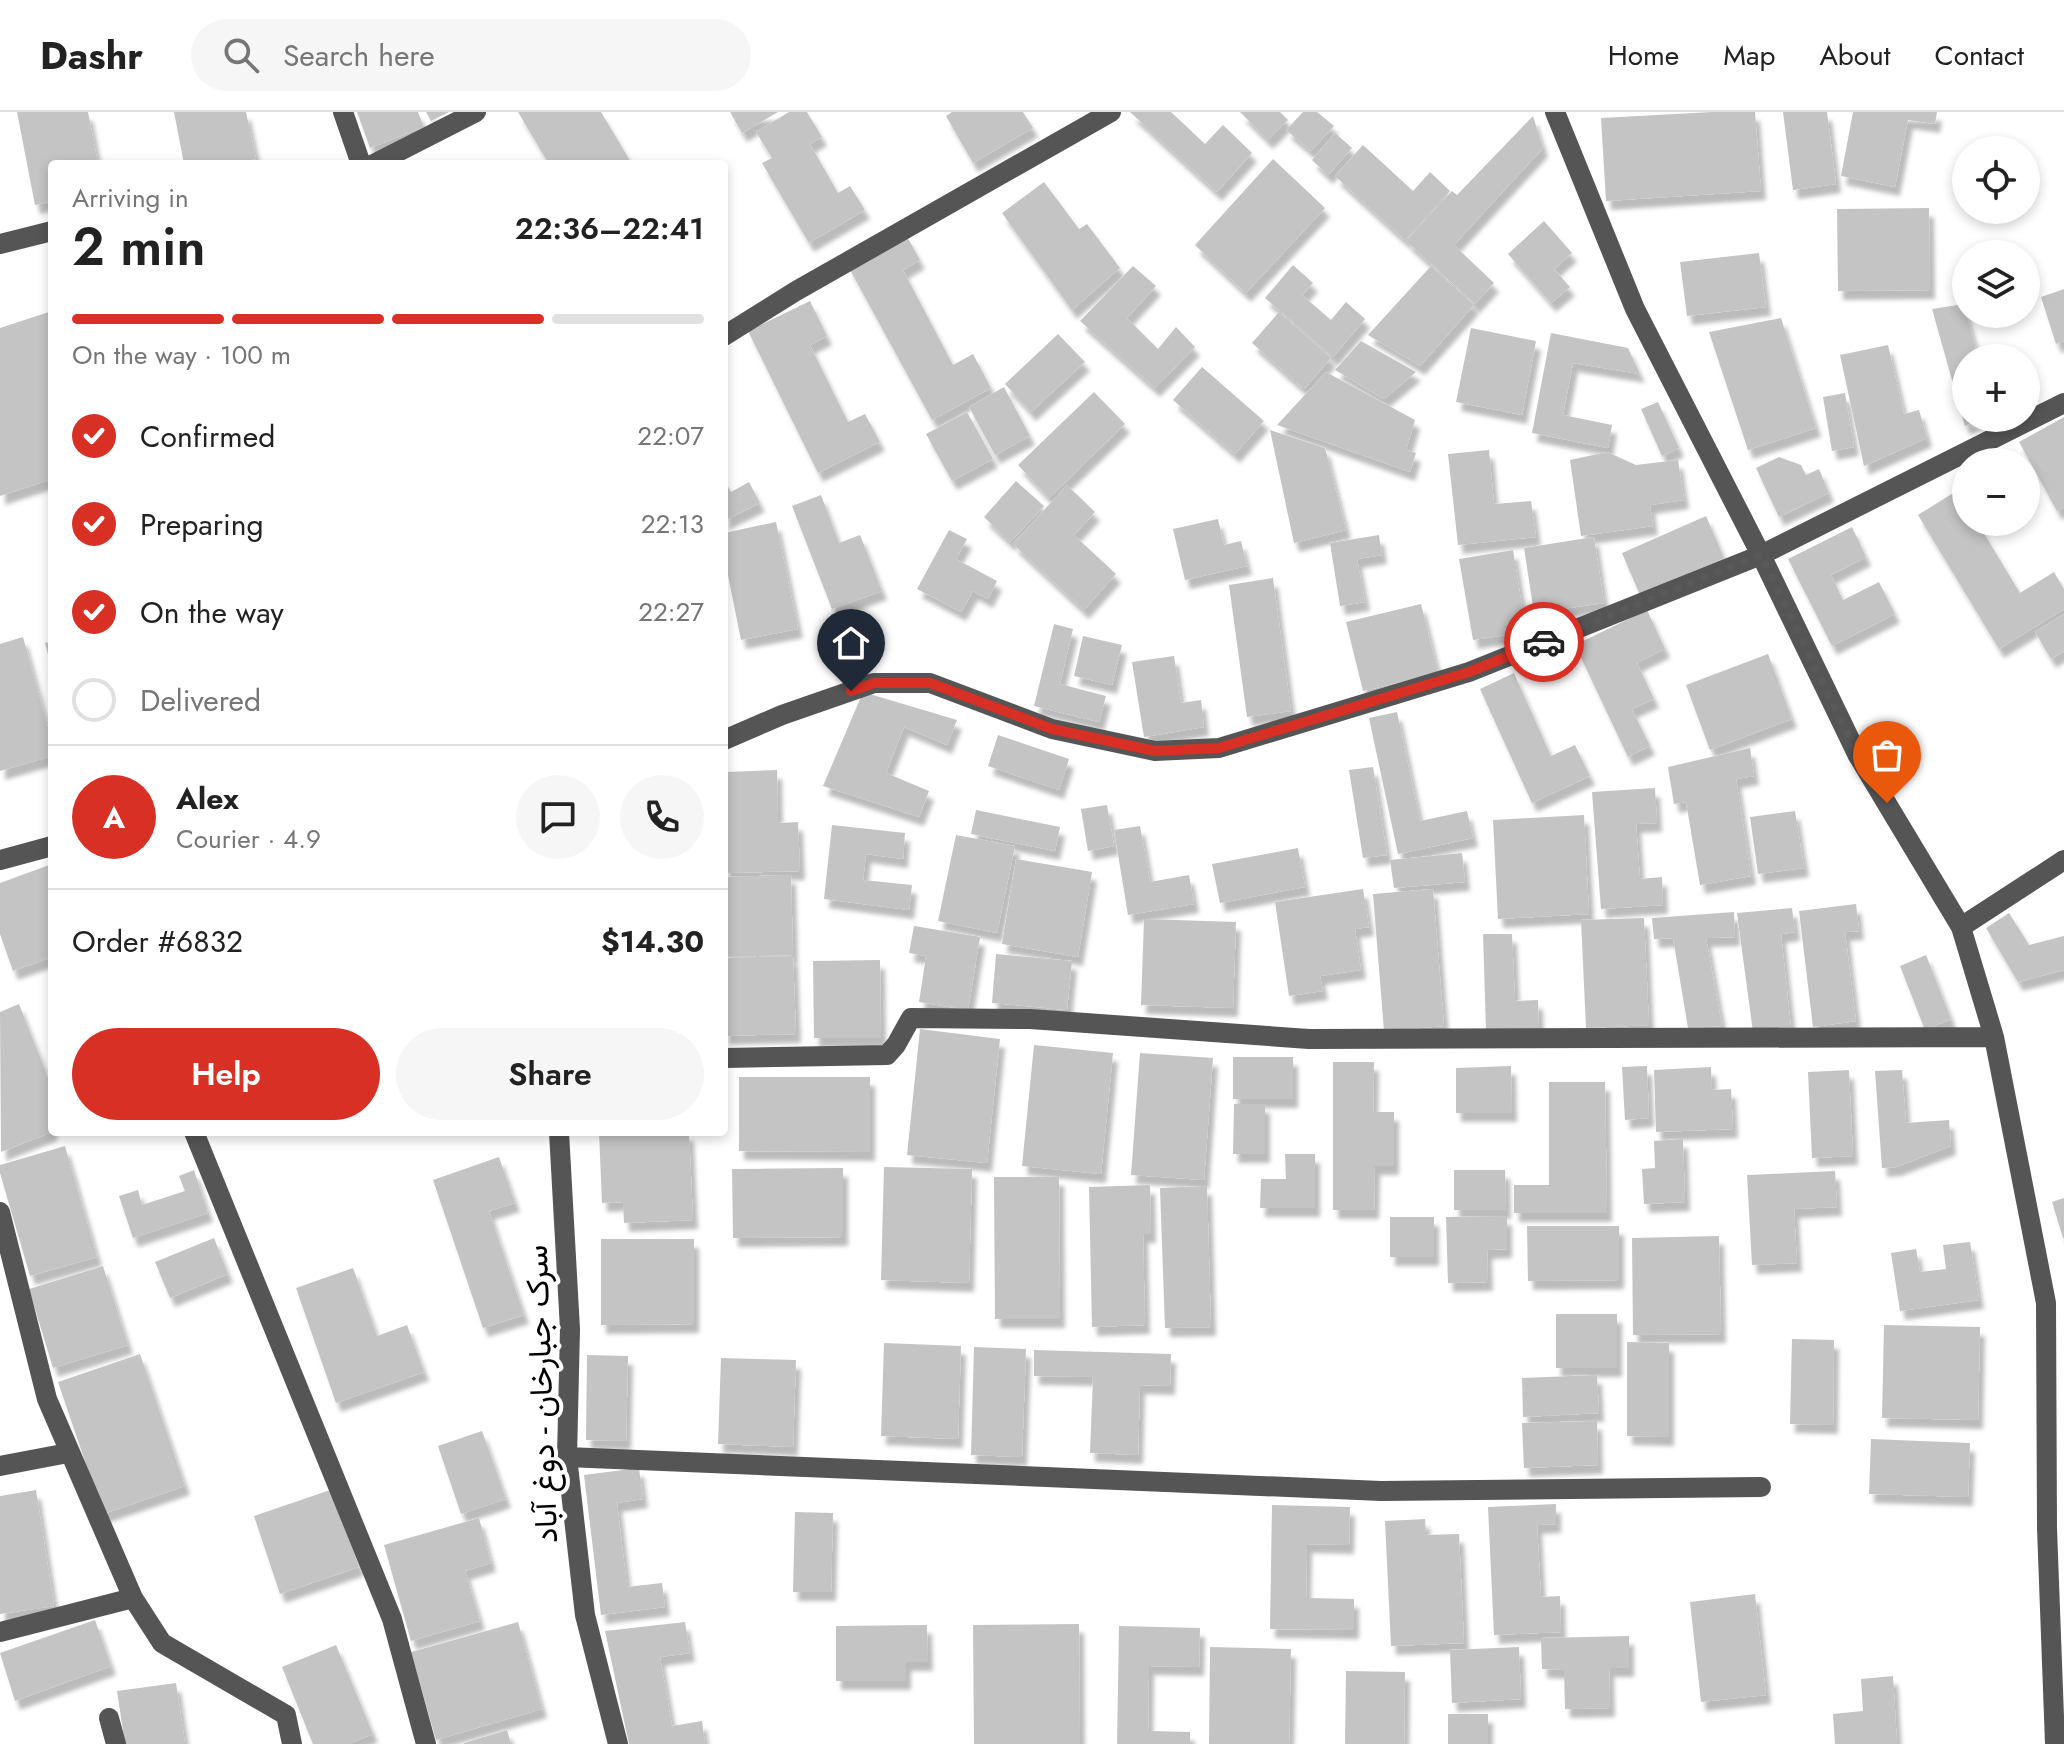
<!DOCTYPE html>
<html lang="en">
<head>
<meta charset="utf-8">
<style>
	body { margin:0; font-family:Jost,Vazirmatn,sans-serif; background:#f6f6f6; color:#222; height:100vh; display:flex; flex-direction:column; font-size:30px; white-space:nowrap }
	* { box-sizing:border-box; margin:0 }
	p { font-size:26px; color:#767676 }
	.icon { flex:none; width:44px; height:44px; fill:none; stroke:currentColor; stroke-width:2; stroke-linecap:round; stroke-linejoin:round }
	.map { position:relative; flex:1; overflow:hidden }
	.side { position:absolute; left:48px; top:48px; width:680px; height:976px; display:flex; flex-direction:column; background:#fff; border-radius:8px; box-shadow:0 4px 12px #0003 }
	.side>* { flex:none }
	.tools { position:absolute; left:1952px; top:24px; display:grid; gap:16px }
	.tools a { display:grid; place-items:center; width:88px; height:88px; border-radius:50%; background:#fff; box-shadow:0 4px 12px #0003; font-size:40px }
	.pin { position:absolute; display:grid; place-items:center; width:68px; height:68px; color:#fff; margin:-82px -34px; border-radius:50% 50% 50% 0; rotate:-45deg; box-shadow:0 0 8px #0007 }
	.pin .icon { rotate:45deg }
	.courier { position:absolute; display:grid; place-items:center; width:80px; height:80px; margin:-40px; border:6px solid #d93025; border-radius:50%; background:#fff; color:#222; box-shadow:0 2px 10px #0007 }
	.headline em { font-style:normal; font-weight:600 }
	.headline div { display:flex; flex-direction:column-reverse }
	.headline { display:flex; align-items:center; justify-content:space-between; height:136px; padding:0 24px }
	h1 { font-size:52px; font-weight:600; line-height:60px }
	.bar { display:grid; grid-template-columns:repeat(4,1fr); gap:12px 8px; align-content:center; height:96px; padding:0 24px }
	.bar i { height:10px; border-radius:6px; background:#e0e0e0 }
	.bar .selected { background:#d93025 }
	.bar p { grid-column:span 4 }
	.line { display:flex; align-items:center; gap:20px; padding:0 24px; border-top:2px solid #e0e0e0 }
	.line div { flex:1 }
	.round { display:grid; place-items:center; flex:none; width:84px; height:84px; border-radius:42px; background:#f6f6f6 }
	ol { padding:0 24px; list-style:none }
	li { display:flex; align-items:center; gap:24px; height:88px }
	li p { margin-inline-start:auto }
	li .icon { padding:8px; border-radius:50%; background:#d93025; color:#fff; stroke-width:4 }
	li:last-child { color:#767676 }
	li i { width:44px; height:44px; border:4px solid #e0e0e0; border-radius:50% }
	.cta { display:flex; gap:16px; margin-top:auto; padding:16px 24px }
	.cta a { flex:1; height:92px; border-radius:48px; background:#d93025; color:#fff; font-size:32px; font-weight:600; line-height:92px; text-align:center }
	.cta a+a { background:#f6f6f6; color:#222 }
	header { display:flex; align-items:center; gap:48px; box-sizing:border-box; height:112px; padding:0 40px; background:#fff; border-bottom:2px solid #e0e0e0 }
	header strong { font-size:38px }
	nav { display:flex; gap:44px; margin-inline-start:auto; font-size:28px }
	.search { width:560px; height:72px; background:#f6f6f6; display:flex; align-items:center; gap:20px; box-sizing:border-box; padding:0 28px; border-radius:44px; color:#767676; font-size:30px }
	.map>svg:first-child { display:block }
</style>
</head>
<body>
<header>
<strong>Dashr</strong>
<div class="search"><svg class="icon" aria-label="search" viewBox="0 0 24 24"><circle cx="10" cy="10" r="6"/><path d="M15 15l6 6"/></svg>Search here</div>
<nav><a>Home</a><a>Map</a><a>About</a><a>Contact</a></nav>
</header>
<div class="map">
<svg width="2064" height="1632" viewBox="0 0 2064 1632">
	<defs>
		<filter id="shadow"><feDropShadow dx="5" dy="9" stdDeviation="2" flood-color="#0004"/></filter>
	</defs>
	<rect width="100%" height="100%" fill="#fff"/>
	<path fill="#c4c4c4" filter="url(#shadow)" d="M17 0H88L98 52H52V89L35 93Z
		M174 0H246L256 47 231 52H184Z
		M357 0H418L424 15 370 36Z
		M426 0H449L431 9Z
		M518 0H601L632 52H549Z
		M730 0H778L742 21Z
		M789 0H807L822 25 810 32 838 81 850 74 865 98 809 131 762 51 772 46 756 20Z
		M952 0H1023L1033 16 973 51 946 4Z
		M1130 0H1171L1205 32 1223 13 1252 41 1217 80Z
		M1240 0H1280L1288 8 1268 28Z
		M1303 0H1317L1334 14 1311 39 1286 18Z
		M1712 0H1755L1761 79 1606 89 1601 6Z
		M1783 0H1827L1836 72 1793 78Z
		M1853 0H1937L1935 12 1908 8 1895 75 1841 64Z
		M1533 4 1543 36 1454 133 1494 171 1475 192 1406 129 1452 79 1457 83Z
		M1335 21 1352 36 1328 63 1312 48Z
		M1363 33 1413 79 1430 60 1450 79 1405 128 1335 64Z
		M1273 47 1325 96 1246 181 1195 133Z
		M1044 70 1079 117 1087 112 1120 156 1072 198 1002 101Z
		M1929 96 1930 178 1838 179 1837 97Z
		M1544 109 1572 141 1554 157 1570 175 1551 191 1508 142Z
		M906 123 920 148 903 158 953 253 973 242 991 276 932 308 848 154Z
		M1759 141 1766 195 1687 204 1680 150Z
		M1293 153 1313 171 1302 183 1331 208 1346 190 1365 207 1333 245 1265 186Z
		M1133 154 1156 174 1127 206 1158 237 1176 215 1195 235 1155 276 1080 209Z
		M1431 154 1474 193 1420 254 1368 223Z
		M2064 177V229L2056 232 2041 185Z
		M810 189 827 224 810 233 848 310 865 302 880 330 818 361 748 219Z
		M1964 192 1978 246H1966V306H1980L1965 314 1932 197Z
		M52 199V367L0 384V216Z
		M1279 200 1331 246 1304 277 1252 231Z
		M1781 206 1816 316 1748 338 1709 220Z
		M1471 216 1536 229 1522 303 1456 290Z
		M1551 221 1628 236 1640 262 1573 251 1563 303 1612 313 1608 336 1532 321Z
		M1058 222 1085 250 1031 300 1005 272Z
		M1361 229 1416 260 1384 287 1335 258Z
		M1888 233 1904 302 1919 298 1927 326 1864 354 1840 243Z
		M1202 255 1264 309 1235 342 1173 288Z
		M1326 260 1415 308 1406 338 1416 341 1410 360 1277 313Z
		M1004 275 1030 324 995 343 969 295Z
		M1094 280 1125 312 1049 386 1018 353Z
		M1845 281 1854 335 1832 339 1823 285Z
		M1658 290 1679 336 1662 344 1641 297Z
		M967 300 993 347 952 369 926 322Z
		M2064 305V395L2057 399 2019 330Z
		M1270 318 1325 336 1346 418 1294 431Z
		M1489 338 1494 392 1531 389 1536 425 1458 433 1448 342Z
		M1607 340 1636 353 1678 348 1684 388 1650 393 1653 414 1581 424 1570 348Z
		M1779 345 1801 353 1806 363 1819 357 1829 381 1779 405 1756 356Z
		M724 367 731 380 749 370 760 391 724 409Z
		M1016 369 1044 394 1010 430 984 405Z
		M1067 373 1095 400 1074 423 1116 462 1084 498 1013 432Z
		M1966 373V410H1977L2020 481 2054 460 2064 477V497L1999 537 1918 403Z
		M821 383 839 431 860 423 882 479 832 497 792 394Z
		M1706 404 1724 446 1640 483 1622 441Z
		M1218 407 1224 433 1241 429 1247 454 1185 468 1173 417Z
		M776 410 798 517 741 528 724 443V421Z
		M1852 415 1866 445 1831 463 1843 488 1879 470 1895 502 1832 534 1788 447Z
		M949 418 967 427 956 447 997 469 988 487 973 479 961 500 917 477Z
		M1379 423 1382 443 1357 447 1365 490 1340 494 1330 431Z
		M1594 425 1604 491 1534 501 1524 436Z
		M1513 438 1526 520 1473 528 1459 447Z
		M1273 466 1291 599 1247 605 1229 473Z
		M1421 492 1438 561 1363 579 1346 510Z
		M1647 498 1665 537 1637 551 1654 587 1632 597 1650 634 1628 645 1575 533Z
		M2064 502V539L2051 547 2035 520Z
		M1054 512 1073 517 1060 572 1106 584 1099 610 1034 594Z
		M1083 524 1122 533 1112 573 1074 564Z
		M23 525 52 630V644L0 659V532Z
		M52 529V554H51L45 531Z
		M1768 542 1792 607 1710 638 1686 573Z
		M1174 544 1181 591 1201 588 1204 615 1144 625 1132 550Z
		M1514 561 1551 644 1575 633 1590 664 1532 691 1480 577Z
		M863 580 957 608 947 633 904 615 886 661 929 679 919 705 823 674Z
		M1397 600 1420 709 1467 699 1473 726 1398 742 1369 606Z
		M998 623 1069 647 1059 678 988 654Z
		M1750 636 1754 664 1736 667 1751 764 1700 773 1686 690 1674 692 1668 655Z
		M1373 655 1387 743 1363 746 1349 658Z
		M777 658 778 711 798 710 800 759 724 761V660Z
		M1655 676 1657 711 1636 712 1640 767 1662 765 1663 793 1601 797 1592 680Z
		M1107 693 1114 734 1088 739 1081 697Z
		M976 698 1060 715 1055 739 971 722Z
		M1795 699 1804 756 1758 762 1750 705Z
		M1584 703 1589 802 1498 807 1493 708Z
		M832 713 905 721 903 747 866 742 863 768 912 773 909 798 824 787Z
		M1140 714 1150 770 1189 763 1194 792 1128 803 1114 718Z
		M956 723 1015 734 997 821 938 809Z
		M1298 736 1305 775 1220 791 1212 752Z
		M1462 741 1465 770 1394 776 1390 748Z
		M1016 747 1092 760 1078 845 1002 832Z
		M52 752V782L48 784 52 794V845L13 859 0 822V771Z
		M791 763 793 843 724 845V765Z
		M1363 777 1369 815 1355 817 1361 858 1320 864 1323 879 1289 884 1275 790Z
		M1433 777 1444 914 1384 919 1373 782Z
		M1856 792 1859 819 1845 820 1856 909 1813 915 1799 799Z
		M1792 796 1795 820 1781 822 1791 916 1753 920 1737 801Z
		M1734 800 1735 825 1706 826 1722 914 1688 916 1673 826 1654 827 1652 806Z
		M2009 801 2029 833 2064 824V858L2018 870 1986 816Z
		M1644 806 1649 913 1586 916 1581 808Z
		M1144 807 1236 810 1233 896 1141 893Z
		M914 814 980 825 968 898 919 890 926 844 909 841Z
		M1483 822H1512L1515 889 1538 888 1539 917 1486 918Z
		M996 842 1072 849 1067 898 992 891Z
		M1926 843 1951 907 1925 918 1900 854Z
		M793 844 796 922 724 924V846Z
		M880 848 881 926H814L813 849Z
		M19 892 52 976V1020L1 1040 0 900Z
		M920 917 1000 927 987 1051 907 1043Z
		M1034 933 1113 941 1101 1062 1022 1054Z
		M1140 941 1213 946 1204 1068 1131 1063Z
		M1233 945H1293V987H1233Z
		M1333 950H1374L1373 1000H1394V1054H1375L1374 1098H1333Z
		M1511 954 1512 1001H1456V956Z
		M1647 954 1649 1006 1625 1008 1622 955Z
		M1711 955 1712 978 1731 977 1733 1017 1656 1020 1654 958Z
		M1849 958 1853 1044 1812 1046 1808 960Z
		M1902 958 1906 1011 1949 1008 1951 1034 1896 1055 1882 1056 1875 959Z
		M739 965H870V1040L739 1039Z
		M1549 970H1605L1607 1101H1514V1073H1549Z
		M1234 992H1265V1042H1233Z
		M599 1020H689L693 1108 624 1111 623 1090 602 1091Z
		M1683 1027 1685 1090 1644 1092 1642 1057 1655 1056 1654 1029Z
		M65 1034 97 1145 30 1164 0 1061V1053Z
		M1285 1042H1315V1096H1260L1261 1067H1286Z
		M499 1045 515 1091 489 1099 524 1203 483 1216 433 1068Z
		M884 1055 972 1057 969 1171 881 1168Z
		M843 1056V1125L733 1126 732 1057Z
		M194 1058 208 1101 133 1126 119 1084 138 1078 142 1093 185 1079 179 1064Z
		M1454 1058H1505L1506 1098H1454Z
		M1835 1059 1837 1095 1794 1097 1797 1151 1752 1153 1747 1063Z
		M994 1065H1059L1060 1207H995Z
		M1150 1073 1151 1122H1143L1145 1213 1092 1215 1089 1075Z
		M1207 1074 1211 1215 1165 1216 1160 1076Z
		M2064 1086V1126H2063L2052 1090Z
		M1507 1104V1137L1487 1138 1488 1170 1448 1171 1446 1105Z
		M1390 1105H1434V1145H1390Z
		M1527 1114H1619V1168L1528 1169Z
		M1719 1124 1721 1222 1633 1223 1632 1126Z
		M214 1126 228 1162 170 1186 155 1150Z
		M601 1127H694V1212L601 1213Z
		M1970 1130 1979 1188 1900 1199 1891 1141 1916 1137 1920 1160 1946 1157 1943 1133Z
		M103 1154 128 1233 53 1256 29 1177Z
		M353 1156 377 1224 407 1213 424 1260 336 1291 296 1176Z
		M1556 1202H1617V1256H1556Z
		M1884 1213 1980 1215 1978 1308 1882 1306Z
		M1792 1227 1834 1228 1833 1313 1790 1312Z
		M1627 1230 1669 1231V1325L1627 1324Z
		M884 1231 961 1234 958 1327 881 1324Z
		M974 1235 1026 1237 1022 1345 971 1343Z
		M1034 1238 1171 1242 1170 1274 1140 1273 1138 1343 1090 1341 1093 1265 1034 1264Z
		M140 1242 185 1374 103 1402 58 1270Z
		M587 1243 628 1244 626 1329 586 1328Z
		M721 1246 796 1248 793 1335 718 1332Z
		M1597 1263 1599 1301 1523 1305 1522 1266Z
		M1597 1309 1598 1353 1524 1356 1522 1311Z
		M482 1319 506 1387 461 1402 438 1334Z
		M1871 1327 1970 1331 1968 1385 1869 1382Z
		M639 1356 643 1387 617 1391 627 1475 662 1471 665 1495 601 1503 584 1363Z
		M333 1377 359 1455 280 1482 254 1404Z
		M36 1378 54 1494 0 1502V1384Z
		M1556 1392V1412L1537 1413 1541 1485 1560 1484 1561 1520 1494 1523 1488 1395Z
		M1272 1393 1350 1395 1349 1433 1307 1432 1306 1486 1354 1487V1518L1270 1517Z
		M795 1400 833 1401 831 1480H793Z
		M479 1406 491 1451 465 1459 480 1509 411 1529 384 1433Z
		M1425 1407 1426 1423 1459 1422 1464 1531 1391 1534 1385 1409Z
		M1755 1482 1766 1583 1701 1590 1690 1490Z
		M95 1508 111 1554 15 1589 0 1541Z
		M518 1510 542 1597 436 1628 411 1540Z
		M685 1510 690 1541 660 1545 672 1614 702 1609 705 1632H629L605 1519Z
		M1079 1512 1080 1632H974L973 1513Z
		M927 1513 928 1550H906V1569H836V1514Z
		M1119 1514 1200 1516 1199 1555 1149 1554 1148 1619 1190 1620V1632H1117Z
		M1629 1524V1556H1609L1610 1596 1565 1597 1564 1558 1542 1557 1541 1526Z
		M336 1533 373 1622 348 1632H313L282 1555Z
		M1210 1535 1291 1537 1289 1632H1209Z
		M1519 1535 1521 1587 1452 1591 1450 1538Z
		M1346 1559 1405 1560 1404 1632H1345Z
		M1893 1564 1897 1632H1835L1833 1602 1863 1599 1861 1567Z
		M176 1571 185 1632H125L117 1579Z
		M1448 1602H1488V1632H1448Z
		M507 1618 511 1632H464V1631Z"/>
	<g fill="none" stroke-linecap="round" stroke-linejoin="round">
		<path stroke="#555" stroke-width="20" d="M343 0 361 52
			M1555 0 1635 197 1761 443 1857 642 1961 815 1994 925 2046 1191 2047 1416 2055 1632
			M374 52 476 0
			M0 132 52 119
			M724 224 796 179 1111 0
			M724 628 782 603 874 571H930L1052 617 1155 639 1219 636 1469 560 1761 443 2064 291
			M0 748 52 734
			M1961 815 2064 748
			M724 946 887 943 896 933 911 906 1030 907 1309 927 1994 925
			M194 1020 392 1507 426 1632
			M559 1020 570 1217 567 1345 585 1503 618 1632
			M0 1100 47 1287 133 1486 162 1531 286 1603 292 1632
			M567 1345 1381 1379 1761 1375
			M0 1354 68 1341
			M0 1520 133 1486
			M109 1606 116 1632"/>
	</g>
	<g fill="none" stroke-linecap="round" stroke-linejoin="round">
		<path stroke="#595959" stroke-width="8" stroke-dasharray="0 14.4" d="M1544 530 1761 443 1857 642 1887 691"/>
		<path stroke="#d93025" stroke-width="10" d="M851 579 874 571H930L1052 617 1155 639 1219 636 1469 560 1544 530"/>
	</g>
	<g text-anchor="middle" stroke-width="8" stroke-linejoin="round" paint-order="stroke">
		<g font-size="32" fill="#000" stroke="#fff">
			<text transform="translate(541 1282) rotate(-92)" y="11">سرک جبارخان - دوغ آباد</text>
		</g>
	</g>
</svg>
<div class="tools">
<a><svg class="icon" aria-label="locate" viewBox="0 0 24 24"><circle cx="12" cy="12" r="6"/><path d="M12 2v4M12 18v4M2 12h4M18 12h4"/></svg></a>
<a><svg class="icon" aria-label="layers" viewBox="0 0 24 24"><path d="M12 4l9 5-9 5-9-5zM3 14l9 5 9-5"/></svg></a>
<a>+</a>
<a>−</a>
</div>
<div class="pin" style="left:1887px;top:691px;background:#ea580c"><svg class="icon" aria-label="bag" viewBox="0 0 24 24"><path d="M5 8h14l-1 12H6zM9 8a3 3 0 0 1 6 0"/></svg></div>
<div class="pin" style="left:851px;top:579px;background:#1f2937"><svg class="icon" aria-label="home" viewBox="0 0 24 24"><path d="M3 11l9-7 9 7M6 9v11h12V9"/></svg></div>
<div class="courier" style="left:1544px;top:530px"><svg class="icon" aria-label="car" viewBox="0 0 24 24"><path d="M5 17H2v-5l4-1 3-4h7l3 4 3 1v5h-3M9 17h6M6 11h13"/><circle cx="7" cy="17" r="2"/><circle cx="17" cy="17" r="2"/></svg></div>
<section class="side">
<div class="headline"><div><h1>2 min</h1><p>Arriving in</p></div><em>22:36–22:41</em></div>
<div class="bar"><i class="selected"></i><i class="selected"></i><i class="selected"></i><i></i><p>On the way · 100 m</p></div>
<ol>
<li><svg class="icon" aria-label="check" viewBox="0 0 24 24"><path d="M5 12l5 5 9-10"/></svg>Confirmed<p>22:07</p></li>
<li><svg class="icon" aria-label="check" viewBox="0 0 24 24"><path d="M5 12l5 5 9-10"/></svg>Preparing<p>22:13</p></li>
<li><svg class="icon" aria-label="check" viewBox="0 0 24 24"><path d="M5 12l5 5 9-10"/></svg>On the way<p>22:27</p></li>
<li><i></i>Delivered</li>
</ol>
<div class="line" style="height:144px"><b class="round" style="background:#d93025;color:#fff">A</b><div><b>Alex</b><p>Courier · 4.9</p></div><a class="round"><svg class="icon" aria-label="chat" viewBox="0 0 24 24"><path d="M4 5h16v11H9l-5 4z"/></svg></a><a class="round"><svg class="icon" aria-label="phone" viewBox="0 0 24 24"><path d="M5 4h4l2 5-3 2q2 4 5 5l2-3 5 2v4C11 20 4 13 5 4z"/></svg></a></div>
<div class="line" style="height:104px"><div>Order #6832</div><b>$14.30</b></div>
<div class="cta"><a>Help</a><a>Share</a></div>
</section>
</div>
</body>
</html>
